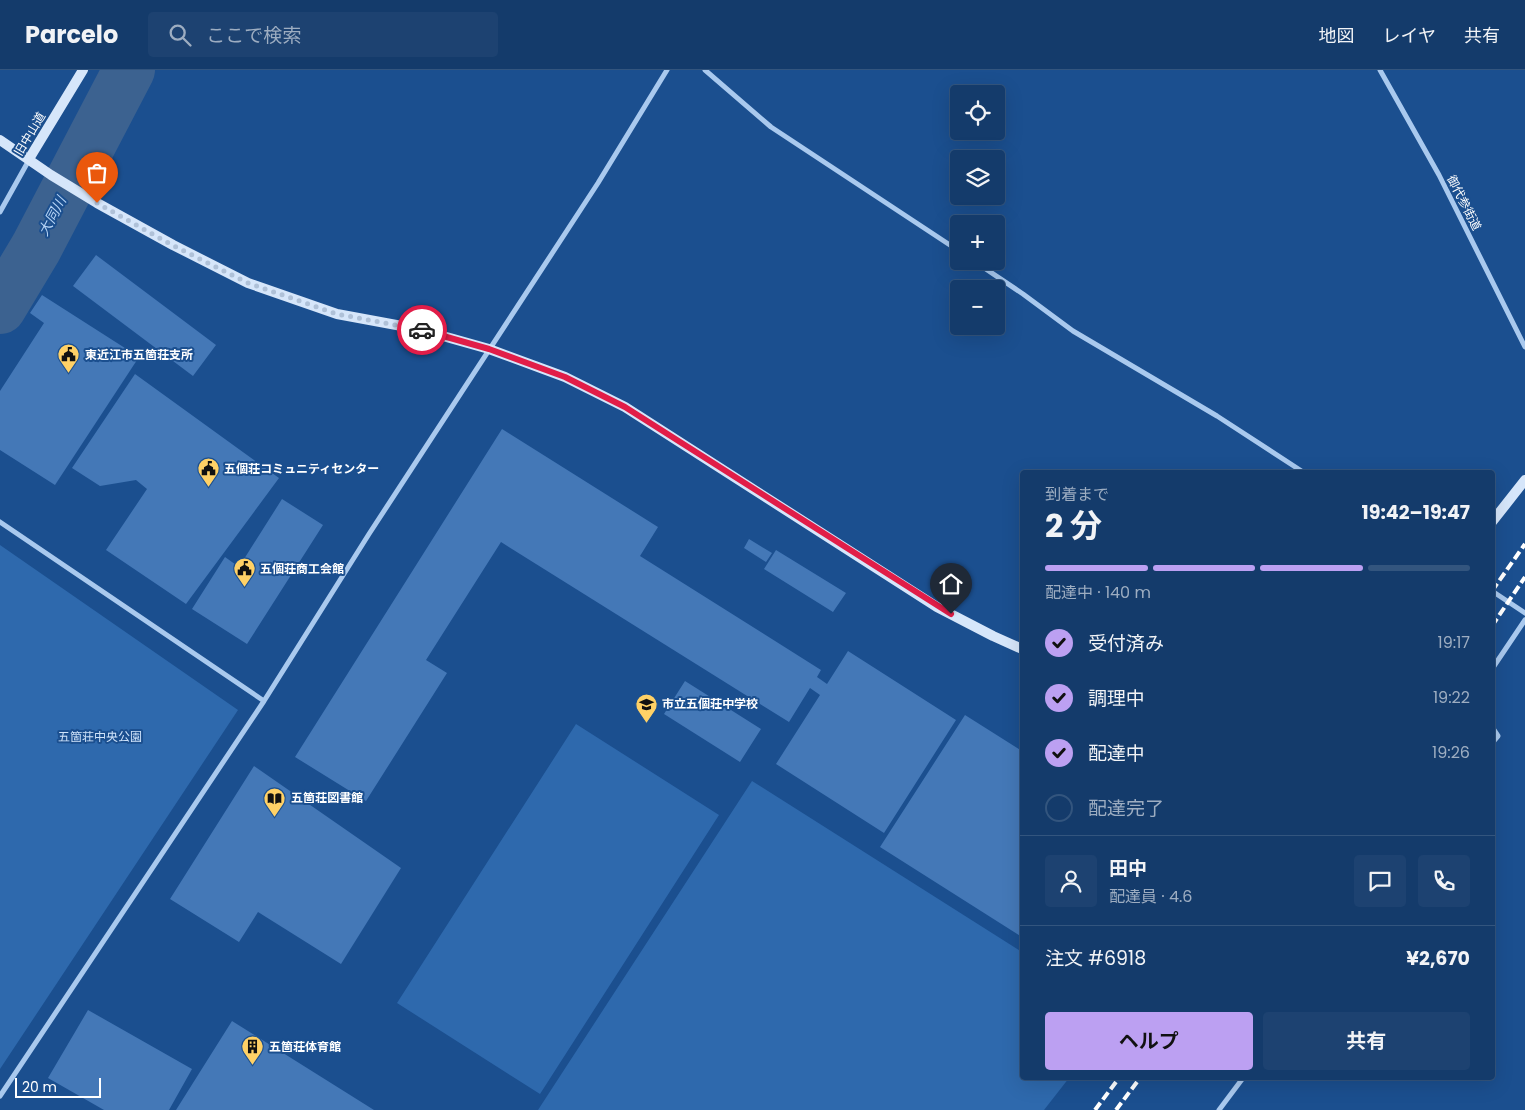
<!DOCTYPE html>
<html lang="ja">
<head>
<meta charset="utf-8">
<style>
	body { margin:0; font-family:Poppins,"Noto Sans JP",sans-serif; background:#1d4271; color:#f1f3f6; height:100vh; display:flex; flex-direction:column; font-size:19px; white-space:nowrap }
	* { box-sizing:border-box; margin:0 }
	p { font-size:16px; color:#9dadc1 }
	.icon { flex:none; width:28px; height:28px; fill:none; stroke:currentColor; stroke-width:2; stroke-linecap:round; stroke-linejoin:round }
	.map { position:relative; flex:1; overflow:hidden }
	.drawer { position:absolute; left:1020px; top:400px; width:475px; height:610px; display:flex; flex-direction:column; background:#143b6b; border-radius:5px; box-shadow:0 5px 20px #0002,0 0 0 1px #33557e }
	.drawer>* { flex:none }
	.buttons { position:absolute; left:950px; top:15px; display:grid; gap:10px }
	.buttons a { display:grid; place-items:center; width:55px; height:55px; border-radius:5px; background:#143b6b; box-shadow:0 5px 20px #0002,0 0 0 1px #33557e; font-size:25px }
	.scale { position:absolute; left:15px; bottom:12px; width:86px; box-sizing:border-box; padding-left:5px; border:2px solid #fff; border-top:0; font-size:14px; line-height:18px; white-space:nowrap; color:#fff; -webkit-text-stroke:4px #1b4f8f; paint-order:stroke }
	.pin { position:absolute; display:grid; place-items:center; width:42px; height:42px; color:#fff; margin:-51px -21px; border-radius:50% 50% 50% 0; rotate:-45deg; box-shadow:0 0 5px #0007 }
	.pin .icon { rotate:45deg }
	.courier { position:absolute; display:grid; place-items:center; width:50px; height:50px; margin:-25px; border:4px solid #e11d48; border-radius:50%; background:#fff; color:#222; box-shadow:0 1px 6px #0007 }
	.summary em { font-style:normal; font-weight:700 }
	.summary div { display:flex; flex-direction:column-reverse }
	.summary { display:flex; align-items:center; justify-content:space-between; height:85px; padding:0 25px }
	h1 { font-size:32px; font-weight:700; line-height:38px }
	.bar { display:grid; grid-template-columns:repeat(4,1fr); gap:8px 5px; align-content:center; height:60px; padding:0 25px }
	.bar i { height:6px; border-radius:4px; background:#33557e }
	.bar .current { background:#bca0f2 }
	.bar p { grid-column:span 4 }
	.line { display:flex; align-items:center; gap:12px; padding:0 25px; border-top:1px solid #33557e }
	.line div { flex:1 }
	.round { display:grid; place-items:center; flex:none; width:52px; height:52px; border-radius:5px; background:#1d4271 }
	ol { padding:0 25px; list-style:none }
	li { display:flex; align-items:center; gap:15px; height:55px }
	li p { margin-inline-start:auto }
	li .icon { padding:5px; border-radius:50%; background:#bca0f2; color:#111; stroke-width:4 }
	li:last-child { color:#9dadc1 }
	li i { width:28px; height:28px; border:2px solid #33557e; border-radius:50% }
	.cta { display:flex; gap:10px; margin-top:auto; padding:10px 25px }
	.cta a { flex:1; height:58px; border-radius:5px; background:#bca0f2; color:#111; font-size:20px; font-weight:700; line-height:58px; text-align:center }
	.cta a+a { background:#1d4271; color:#f1f3f6 }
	header { display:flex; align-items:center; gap:30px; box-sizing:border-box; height:70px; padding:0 25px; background:#143b6b; border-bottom:1px solid #33557e }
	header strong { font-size:24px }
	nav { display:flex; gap:28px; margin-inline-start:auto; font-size:18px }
	.search { width:350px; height:45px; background:#1d4271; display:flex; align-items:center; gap:12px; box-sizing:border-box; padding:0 18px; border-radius:5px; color:#9dadc1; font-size:19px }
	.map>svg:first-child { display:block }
</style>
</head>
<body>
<header>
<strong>Parcelo</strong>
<div class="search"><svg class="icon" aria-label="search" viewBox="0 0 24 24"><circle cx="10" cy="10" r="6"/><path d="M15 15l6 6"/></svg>ここで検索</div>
<nav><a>地図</a><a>レイヤ</a><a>共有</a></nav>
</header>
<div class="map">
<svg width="1525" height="1040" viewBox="0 0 1525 1040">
	<rect width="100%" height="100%" fill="#1b4f8f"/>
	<path fill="#2e69ad" d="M0 475 238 640 0 999Z
		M576 654 719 745 540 1024 397 933Z
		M752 711 1022 882V1008H1069L1044 1040H538Z"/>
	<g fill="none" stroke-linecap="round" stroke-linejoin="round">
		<path stroke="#3c6290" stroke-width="52" d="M0 238 36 178 129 0"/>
	</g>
	<path fill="#4478b7" d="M96 185 216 275 193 306 73 216Z
		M42 225 139 287 55 415 0 380V321L44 253 30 243Z
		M135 304 279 408 186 534 106 480 147 419 136 410 100 416 72 398Z
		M502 359 658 457 640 486 821 600 817 607 827 614 848 581 956 650 884 763 776 694 820 625 810 618 789 652 501 472 426 590 447 603 366 731 295 687Z
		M282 429 323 455 247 574 192 539 225 487 239 497Z
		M749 469 772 483 766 492 744 478Z
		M776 480 846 523 833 542 764 499Z
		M685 611 761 659 740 692 664 644Z
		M965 645 1022 681V867L880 777Z
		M254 696 401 798 341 894 258 842 239 872 170 829Z
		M88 940 192 999 169 1040H104L48 1008Z
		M232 951 374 1040H176Z"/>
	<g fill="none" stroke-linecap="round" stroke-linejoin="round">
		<path stroke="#a9c9ee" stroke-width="5" d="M705 0 771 57 959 181
			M1380 0 1439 105 1525 277
			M0 142 29 90
			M974 191 1023 224 1073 261 1217 346 1303 402
			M0 452 264 631
			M1492 521 1525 543
			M1492 599 1525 550
			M1492 657 1498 666 1492 673
			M0 1026 264 631 369 464 598 113 667 0
			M1219 1040 1243 1008"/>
		<path stroke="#d6e6fa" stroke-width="10" d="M0 70 51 105 97 133 173 175 248 213 337 244 418 259 489 279 565 307 625 337 937 537 993 566 1022 579
			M29 89 83 0
			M1492 452 1525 410"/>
		<path stroke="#fff" stroke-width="4" stroke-dasharray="9 4" stroke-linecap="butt" d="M1492 521 1525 474
			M1492 556 1525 507
			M1095 1040 1119 1008
			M1116 1040 1140 1008"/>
	</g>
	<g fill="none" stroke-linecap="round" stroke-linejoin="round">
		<path stroke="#afc1d8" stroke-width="5" stroke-dasharray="0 9" d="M97 133 172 175 248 213 337 244 422 260"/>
		<path stroke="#e11d48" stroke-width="6" d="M422 260 489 279 565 307 625 337 951 544"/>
	</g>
	<defs>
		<symbol id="civic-pin" viewBox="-11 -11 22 30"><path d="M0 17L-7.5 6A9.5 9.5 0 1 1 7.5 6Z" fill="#ffd166" stroke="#1b4f8f"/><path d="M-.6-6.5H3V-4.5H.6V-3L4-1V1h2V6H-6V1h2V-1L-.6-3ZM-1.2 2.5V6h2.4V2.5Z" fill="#111"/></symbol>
		<symbol id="school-pin" viewBox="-11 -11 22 30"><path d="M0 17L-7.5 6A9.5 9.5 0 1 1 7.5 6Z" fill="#ffd166" stroke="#1b4f8f"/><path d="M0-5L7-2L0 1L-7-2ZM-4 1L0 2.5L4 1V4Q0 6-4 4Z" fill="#111"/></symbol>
		<symbol id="library-pin" viewBox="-11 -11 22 30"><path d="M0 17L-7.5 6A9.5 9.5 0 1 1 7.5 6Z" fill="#ffd166" stroke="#1b4f8f"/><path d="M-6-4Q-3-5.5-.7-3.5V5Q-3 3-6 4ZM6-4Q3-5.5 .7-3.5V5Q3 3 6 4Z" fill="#111"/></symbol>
		<symbol id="building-pin" viewBox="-11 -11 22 30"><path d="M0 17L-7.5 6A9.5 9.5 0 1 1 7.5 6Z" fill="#ffd166" stroke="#1b4f8f"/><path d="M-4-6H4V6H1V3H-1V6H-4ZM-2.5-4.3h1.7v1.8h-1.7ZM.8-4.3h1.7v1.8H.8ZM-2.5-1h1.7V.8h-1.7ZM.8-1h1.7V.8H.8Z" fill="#111"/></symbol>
	</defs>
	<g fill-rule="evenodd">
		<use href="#civic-pin" x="56" y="272" width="25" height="34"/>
		<use href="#civic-pin" x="196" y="386" width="25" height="34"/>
		<use href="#civic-pin" x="232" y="486" width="25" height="34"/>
		<use href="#school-pin" x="634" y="622" width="25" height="34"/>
		<use href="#library-pin" x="262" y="716" width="25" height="34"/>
		<use href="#building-pin" x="240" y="964" width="25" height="34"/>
	</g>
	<g text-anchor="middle" stroke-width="4" stroke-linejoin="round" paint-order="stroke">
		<g font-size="12" fill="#fff" stroke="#1b4f8f">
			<text transform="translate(30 64) rotate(-59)" y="4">旧中山道</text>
			<text transform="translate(1464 133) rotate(63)" y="4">御代参街道</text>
		</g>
		<g font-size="12" font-weight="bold" fill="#fff" stroke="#1b4f8f" text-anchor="start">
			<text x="85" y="289">東近江市五箇荘支所</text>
			<text x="224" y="403">五個荘コミュニティセンター</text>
			<text x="260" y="503">五個荘商工会館</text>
			<text x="662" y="638">市立五個荘中学校</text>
			<text x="291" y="732">五箇荘図書館</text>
			<text x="269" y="981">五箇荘体育館</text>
		</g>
		<g font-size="12" fill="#cfe3fa" stroke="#1b4f8f">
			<text x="100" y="671">五箇荘中央公園</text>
		</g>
		<g font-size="14" font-style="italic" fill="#b5d3f5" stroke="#1b4f8f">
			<text transform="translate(52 146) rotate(-62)" y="5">大同川</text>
		</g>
	</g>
</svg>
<div class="buttons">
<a><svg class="icon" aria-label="locate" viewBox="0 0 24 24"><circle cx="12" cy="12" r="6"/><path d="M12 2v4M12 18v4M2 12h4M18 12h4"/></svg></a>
<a><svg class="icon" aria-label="layers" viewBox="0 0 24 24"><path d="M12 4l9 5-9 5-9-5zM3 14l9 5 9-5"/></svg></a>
<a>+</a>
<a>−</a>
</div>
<div class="scale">20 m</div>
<div class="pin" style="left:97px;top:133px;background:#ea580c"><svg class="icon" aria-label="bag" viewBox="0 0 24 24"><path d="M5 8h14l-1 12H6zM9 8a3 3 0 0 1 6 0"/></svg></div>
<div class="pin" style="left:951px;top:544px;background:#1f2937"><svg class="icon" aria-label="home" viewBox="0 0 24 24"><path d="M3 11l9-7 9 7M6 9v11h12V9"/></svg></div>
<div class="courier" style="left:422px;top:260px"><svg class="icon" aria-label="car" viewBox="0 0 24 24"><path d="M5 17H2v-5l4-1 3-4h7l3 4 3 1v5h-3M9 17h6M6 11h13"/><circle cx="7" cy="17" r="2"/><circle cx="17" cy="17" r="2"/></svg></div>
<section class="drawer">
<div class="summary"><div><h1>2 分</h1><p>到着まで</p></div><em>19:42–19:47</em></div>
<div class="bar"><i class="current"></i><i class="current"></i><i class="current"></i><i></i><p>配達中 · 140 m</p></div>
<ol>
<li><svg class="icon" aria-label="check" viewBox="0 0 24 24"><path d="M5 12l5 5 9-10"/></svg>受付済み<p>19:17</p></li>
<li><svg class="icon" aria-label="check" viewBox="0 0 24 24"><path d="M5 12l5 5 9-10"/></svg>調理中<p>19:22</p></li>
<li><svg class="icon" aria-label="check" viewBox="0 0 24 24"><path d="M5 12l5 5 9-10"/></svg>配達中<p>19:26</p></li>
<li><i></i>配達完了</li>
</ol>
<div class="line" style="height:90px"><a class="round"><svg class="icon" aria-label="person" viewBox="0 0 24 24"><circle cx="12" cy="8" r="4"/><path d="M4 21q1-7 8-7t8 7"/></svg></a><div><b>田中</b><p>配達員 · 4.6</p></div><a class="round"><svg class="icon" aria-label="chat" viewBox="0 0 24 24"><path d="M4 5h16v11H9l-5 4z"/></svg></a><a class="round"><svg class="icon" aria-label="phone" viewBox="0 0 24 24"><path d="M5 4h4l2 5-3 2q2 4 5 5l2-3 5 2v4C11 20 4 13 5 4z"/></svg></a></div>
<div class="line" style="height:65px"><div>注文 #6918</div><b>¥2,670</b></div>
<div class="cta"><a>ヘルプ</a><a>共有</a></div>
</section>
</div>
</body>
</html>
